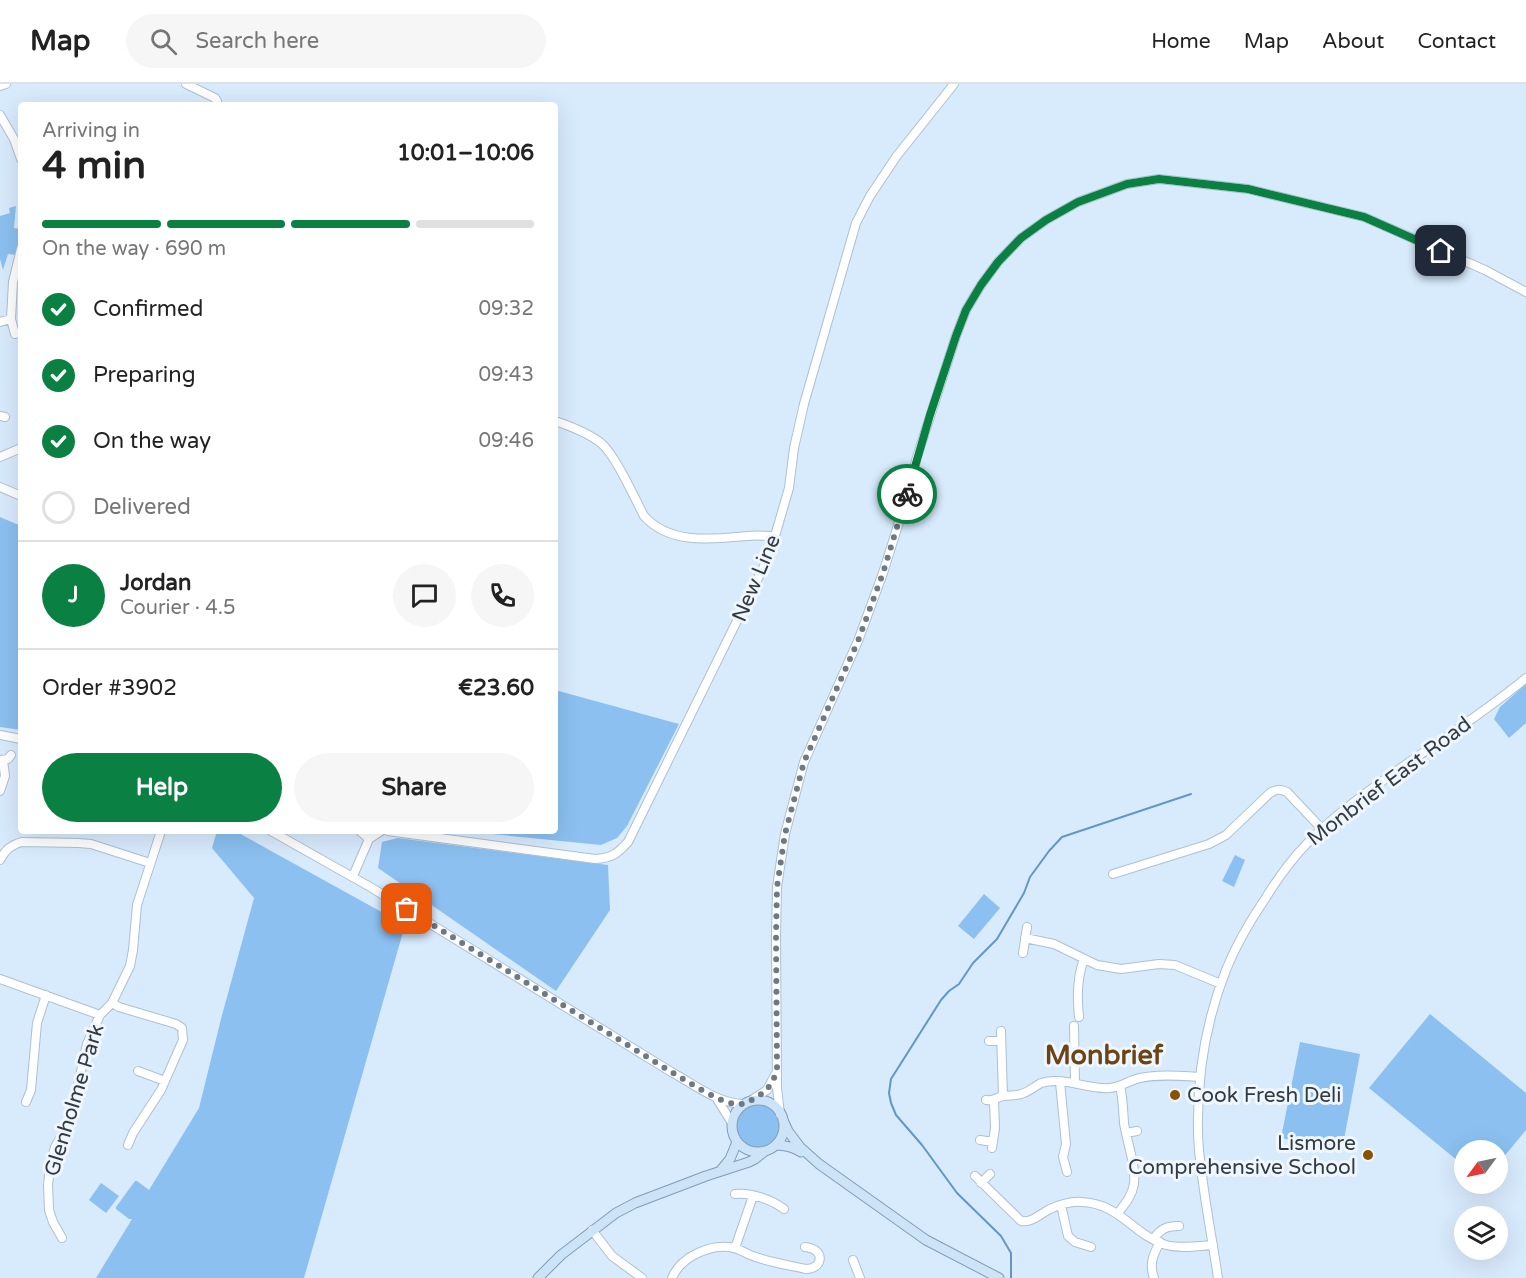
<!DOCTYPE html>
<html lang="en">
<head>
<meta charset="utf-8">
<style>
	body { margin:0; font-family:"Varela Round",sans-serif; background:#f6f6f6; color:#222; height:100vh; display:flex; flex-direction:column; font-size:22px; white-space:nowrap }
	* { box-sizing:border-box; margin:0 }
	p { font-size:20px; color:#767676 }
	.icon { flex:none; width:33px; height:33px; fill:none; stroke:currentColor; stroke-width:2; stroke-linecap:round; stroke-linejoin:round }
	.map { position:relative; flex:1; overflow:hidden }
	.panel { position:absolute; left:18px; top:18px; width:540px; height:732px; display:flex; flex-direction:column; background:#fff; border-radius:6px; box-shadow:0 6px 24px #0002 }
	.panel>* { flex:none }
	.needle { width:39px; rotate:237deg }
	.controls { position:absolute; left:1454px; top:1056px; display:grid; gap:12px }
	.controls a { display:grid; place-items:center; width:54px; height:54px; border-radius:50%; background:#fff; box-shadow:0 6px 24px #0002; font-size:30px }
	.pin { position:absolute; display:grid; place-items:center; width:51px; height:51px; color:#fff; margin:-26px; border-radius:12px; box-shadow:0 3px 9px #0006 }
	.courier { position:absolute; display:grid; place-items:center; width:60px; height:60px; margin:-30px; border:4px solid #0b8043; border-radius:50%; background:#fff; color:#222; box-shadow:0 2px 8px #0007 }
	.overview em { font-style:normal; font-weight:700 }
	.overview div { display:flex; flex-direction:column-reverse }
	.overview { display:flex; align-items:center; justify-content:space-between; height:102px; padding:0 24px }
	h1 { font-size:39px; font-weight:700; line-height:45px }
	.bar { display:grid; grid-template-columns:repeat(4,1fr); gap:9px 6px; align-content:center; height:72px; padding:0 24px }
	.bar i { height:8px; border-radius:4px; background:#e0e0e0 }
	.bar .current { background:#0b8043 }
	.bar p { grid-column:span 4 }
	.line { display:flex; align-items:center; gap:15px; padding:0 24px; border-top:2px solid #e0e0e0 }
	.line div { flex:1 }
	.round { display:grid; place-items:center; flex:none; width:63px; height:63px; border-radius:32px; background:#f6f6f6 }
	ol { padding:0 24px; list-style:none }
	li { display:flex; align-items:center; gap:18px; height:66px }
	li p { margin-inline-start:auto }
	li .icon { padding:6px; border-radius:50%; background:#0b8043; color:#fff; stroke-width:4 }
	li:last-child { color:#767676 }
	li i { width:33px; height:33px; border:3px solid #e0e0e0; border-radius:50% }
	.primary-button { display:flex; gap:12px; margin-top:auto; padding:12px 24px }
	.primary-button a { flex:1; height:69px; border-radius:36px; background:#0b8043; color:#fff; font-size:24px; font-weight:700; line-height:69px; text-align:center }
	.primary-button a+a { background:#f6f6f6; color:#222 }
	header { display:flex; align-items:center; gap:36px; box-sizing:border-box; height:84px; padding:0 30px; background:#fff; border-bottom:2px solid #e0e0e0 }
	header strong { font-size:28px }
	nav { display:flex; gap:33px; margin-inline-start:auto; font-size:21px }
	.search { width:420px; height:54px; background:#f6f6f6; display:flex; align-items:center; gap:15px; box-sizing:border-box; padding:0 21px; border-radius:33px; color:#767676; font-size:22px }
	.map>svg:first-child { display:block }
</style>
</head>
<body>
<header>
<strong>Map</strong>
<div class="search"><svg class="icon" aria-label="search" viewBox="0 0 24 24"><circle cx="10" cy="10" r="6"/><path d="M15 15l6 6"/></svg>Search here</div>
<nav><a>Home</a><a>Map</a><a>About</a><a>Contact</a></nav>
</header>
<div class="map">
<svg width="1526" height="1194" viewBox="0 0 1526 1194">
	<rect width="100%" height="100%" fill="#d8ebfd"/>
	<path fill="#8bc0f0" d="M16 122 14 144 21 145V153L16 171 8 170 3 186 0 175V132L10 129 9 124Z
		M0 433 21 442V646L0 643Z
		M1526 600V639L1509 654 1494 635 1500 623Z
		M555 606 679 640 627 742 617 754 601 761 462 747H555Z
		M217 747H235L405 841 304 1194H96L132 1135H129L116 1125V1123L135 1097H137L149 1106 199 1024 221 935 254 814 212 764Z
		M398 754 608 781 610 826 556 907 378 784 382 758Z
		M1235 771 1245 776 1234 803 1222 797Z
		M984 810 1000 824 974 855 958 842Z
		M1430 930 1526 1009V1046L1497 1081V1066H1464V1082L1369 1004Z
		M1300 958 1360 970 1342 1066 1281 1054Z
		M737 1042a21 21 0 1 1 42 0a21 21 0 1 1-42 0Z
		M101 1099 119 1112 106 1129 89 1116Z"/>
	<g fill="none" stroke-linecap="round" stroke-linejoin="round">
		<path stroke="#6197c7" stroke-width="2" d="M1011 1194V1169L1001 1152 957 1109 922 1061 896 1031 891 1019 889 1009 891 995 941 916 949 907 959 900 973 879 997 855 1024 809 1030 793 1049 767 1062 753 1191 710"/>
		<defs>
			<path id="minor" d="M186 0 215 14 217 17V21
				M0 2 6 0
				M0 31 14 55 21 75
				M11 235 15 250
				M0 238 11 235 13 198 21 165
				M0 332 5 333
				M555 337C570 342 588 349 601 359 616 372 634 413 644 432 670 461 712 455 747 452 756 451 766 452 775 452
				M0 373 21 364
				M0 403 21 412
				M0 651 21 655
				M0 676 8 675 11 671
				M0 707 5 692 3 676
				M271 747 372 804 673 989C695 1001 717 1019 743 1020
				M360 747 369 755
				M388 747 595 775C612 774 617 770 628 758L766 478 775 452 789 404 794 364 804 320 856 139 870 112 896 73 954 0
				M0 776C5 766 11 761 22 758L78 759 91 760 150 779
				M1113 790 1209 760 1226 751 1270 709C1276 705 1280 705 1287 708L1322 745
				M353 792 369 755 381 747
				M1025 854 1054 860 1097 881 1121 885 1159 880 1175 881 1221 900
				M1023 869 1027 843
				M0 895 100 931
				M112 919 119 923 176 940 182 944 183 956 161 1006 133 1049 128 1061
				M1079 933C1077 914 1077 893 1084 875
				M1074 942 1075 999
				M1001 947 1003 1012
				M989 957H1000
				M138 987 165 997
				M1060 998 1066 1060 1063 1073 1067 1088
				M717 1015 732 1039
				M986 1016C995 1017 995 1014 1003 1012 1009 1011 1015 1012 1021 1010 1029 1008 1035 1002 1041 999 1065 992 1087 1006 1110 1004 1121 1003 1130 996 1140 994 1160 990 1181 992 1200 993
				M750 1017 767 1006 775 991
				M26 1018 31 1006 37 939 46 911
				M780 1030 777 1004 776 852 777 803 785 750 804 678 858 557 883 489 900 435 917 373 956 252 966 226 981 201 998 178 1021 154 1046 136 1078 118 1127 100 1159 95 1248 105 1364 133 1485 186 1526 208
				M1126 1049 1137 1047
				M980 1056 993 1058
				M992 1064 995 1044 994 1017
				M975 1092 1021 1137C1032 1139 1040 1130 1050 1125 1059 1121 1071 1117 1081 1118 1120 1119 1133 1151 1166 1161 1181 1165 1198 1162 1213 1161
				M981 1099 990 1090
				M735 1110C751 1108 772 1116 784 1125
				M1061 1121 1068 1152 1075 1158 1091 1163
				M1118 1129C1125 1120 1132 1112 1134 1100 1136 1080 1127 1059 1124 1039 1123 1026 1123 1014 1120 1002
				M592 1146 612 1172 642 1194
				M62 1154 53 1138 49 1126 48 1101 51 1077 55 1063 70 1037 87 960 100 931 112 919 130 882 133 866 137 821 161 747
				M1153 1155C1161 1145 1166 1142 1179 1142
				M735 1164 753 1112
				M853 1176 860 1194
				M672 1194C681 1172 712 1159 734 1164 742 1166 748 1171 756 1173 772 1179 789 1181 806 1185 823 1185 826 1165 805 1163
				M1154 1194C1149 1180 1153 1171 1160 1158
				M1218 1194C1214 1167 1209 1140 1205 1113 1202 1091 1198 1069 1198 1046 1197 992 1206 937 1226 886 1236 861 1250 837 1265 815 1282 787 1301 763 1325 742 1388 687 1462 647 1526 594"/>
			<path id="major" d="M732 1042a26 26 0 1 1 52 0a26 26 0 1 1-52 0Z
				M783 1036 788 1047 800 1063 819 1080 926 1156 999 1194
				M776 1061C785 1061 793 1063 801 1068
				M721 1086 730 1075 737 1058
				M538 1194 561 1171 616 1129 635 1119 706 1092 749 1078 755 1075 765 1067"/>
		</defs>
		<use href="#minor" stroke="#adc0d2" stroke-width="10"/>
		<use href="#major" stroke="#829cb5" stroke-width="11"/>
		<use href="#minor" stroke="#fff" stroke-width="8"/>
		<use href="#major" stroke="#cde3f8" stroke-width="9"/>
	</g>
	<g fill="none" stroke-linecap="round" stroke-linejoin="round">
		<path stroke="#6d7983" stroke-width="6" stroke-dasharray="0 10.8" d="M407 825 673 989C689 998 725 1023 742 1020 747 1020 751 1016 755 1014 768 1007 774 998 777 984L776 852 777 803 785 750 804 678 858 557 883 489 907 410"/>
		<path stroke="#0b8043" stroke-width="8" d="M907 410 930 331 956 252 966 226 981 201 998 178 1021 154 1046 136 1078 118 1127 100 1159 95 1248 105 1364 133 1441 167"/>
	</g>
	<g fill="#895303" stroke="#eff6fe" stroke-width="2">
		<circle cx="1175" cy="1011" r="6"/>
		<circle cx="1368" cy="1071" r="6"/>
	</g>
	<g text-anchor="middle" stroke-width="6" stroke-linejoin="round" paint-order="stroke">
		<g font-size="21" fill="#333b42" stroke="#eff6fe">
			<text transform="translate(756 494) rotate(-67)" y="7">New Line</text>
			<text transform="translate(1389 697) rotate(-37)" y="7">Monbrief East Road</text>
			<text transform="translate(74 1016) rotate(-73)" y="7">Glenholme Park</text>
		</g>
		<g font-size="21" fill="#333b42" stroke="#eff6fe" text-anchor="start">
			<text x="1187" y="1018">Cook Fresh Deli</text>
			<text x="1356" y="1066" text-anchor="end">Lismore<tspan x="1356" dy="24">Comprehensive School</tspan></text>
		</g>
		<g font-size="27" font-weight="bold" fill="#6b4416" stroke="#eff6fe">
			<text x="1104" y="980">Monbrief</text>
		</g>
	</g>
</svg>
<div class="controls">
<a><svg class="needle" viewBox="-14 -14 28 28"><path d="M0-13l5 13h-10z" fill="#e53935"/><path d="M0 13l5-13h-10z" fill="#767676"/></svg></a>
<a><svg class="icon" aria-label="layers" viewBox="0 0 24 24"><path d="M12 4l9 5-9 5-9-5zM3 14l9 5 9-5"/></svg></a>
</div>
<div class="pin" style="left:407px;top:825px;background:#ea580c"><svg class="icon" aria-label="bag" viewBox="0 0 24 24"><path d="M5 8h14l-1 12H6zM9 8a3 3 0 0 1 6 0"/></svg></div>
<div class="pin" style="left:1441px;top:167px;background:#1f2937"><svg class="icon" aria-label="home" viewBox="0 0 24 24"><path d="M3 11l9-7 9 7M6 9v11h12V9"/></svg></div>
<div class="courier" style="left:907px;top:410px"><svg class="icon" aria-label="bike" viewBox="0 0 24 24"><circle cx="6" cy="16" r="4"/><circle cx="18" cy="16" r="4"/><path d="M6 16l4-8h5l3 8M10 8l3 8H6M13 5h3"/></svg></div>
<section class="panel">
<div class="overview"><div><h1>4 min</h1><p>Arriving in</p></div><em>10:01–10:06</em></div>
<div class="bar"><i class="current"></i><i class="current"></i><i class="current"></i><i></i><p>On the way · 690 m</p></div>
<ol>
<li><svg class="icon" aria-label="check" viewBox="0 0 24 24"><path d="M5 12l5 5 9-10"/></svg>Confirmed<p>09:32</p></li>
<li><svg class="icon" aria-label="check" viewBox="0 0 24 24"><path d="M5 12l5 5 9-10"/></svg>Preparing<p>09:43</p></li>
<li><svg class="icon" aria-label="check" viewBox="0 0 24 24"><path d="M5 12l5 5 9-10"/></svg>On the way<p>09:46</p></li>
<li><i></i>Delivered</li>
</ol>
<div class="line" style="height:108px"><b class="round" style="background:#0b8043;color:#fff">J</b><div><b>Jordan</b><p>Courier · 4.5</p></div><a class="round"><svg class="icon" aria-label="chat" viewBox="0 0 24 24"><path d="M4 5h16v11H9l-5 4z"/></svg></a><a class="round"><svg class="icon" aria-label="phone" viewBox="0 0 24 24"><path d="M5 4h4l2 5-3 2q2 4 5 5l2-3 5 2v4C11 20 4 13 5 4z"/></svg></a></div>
<div class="line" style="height:78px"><div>Order #3902</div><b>€23.60</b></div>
<div class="primary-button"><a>Help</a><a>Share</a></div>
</section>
</div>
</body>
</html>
